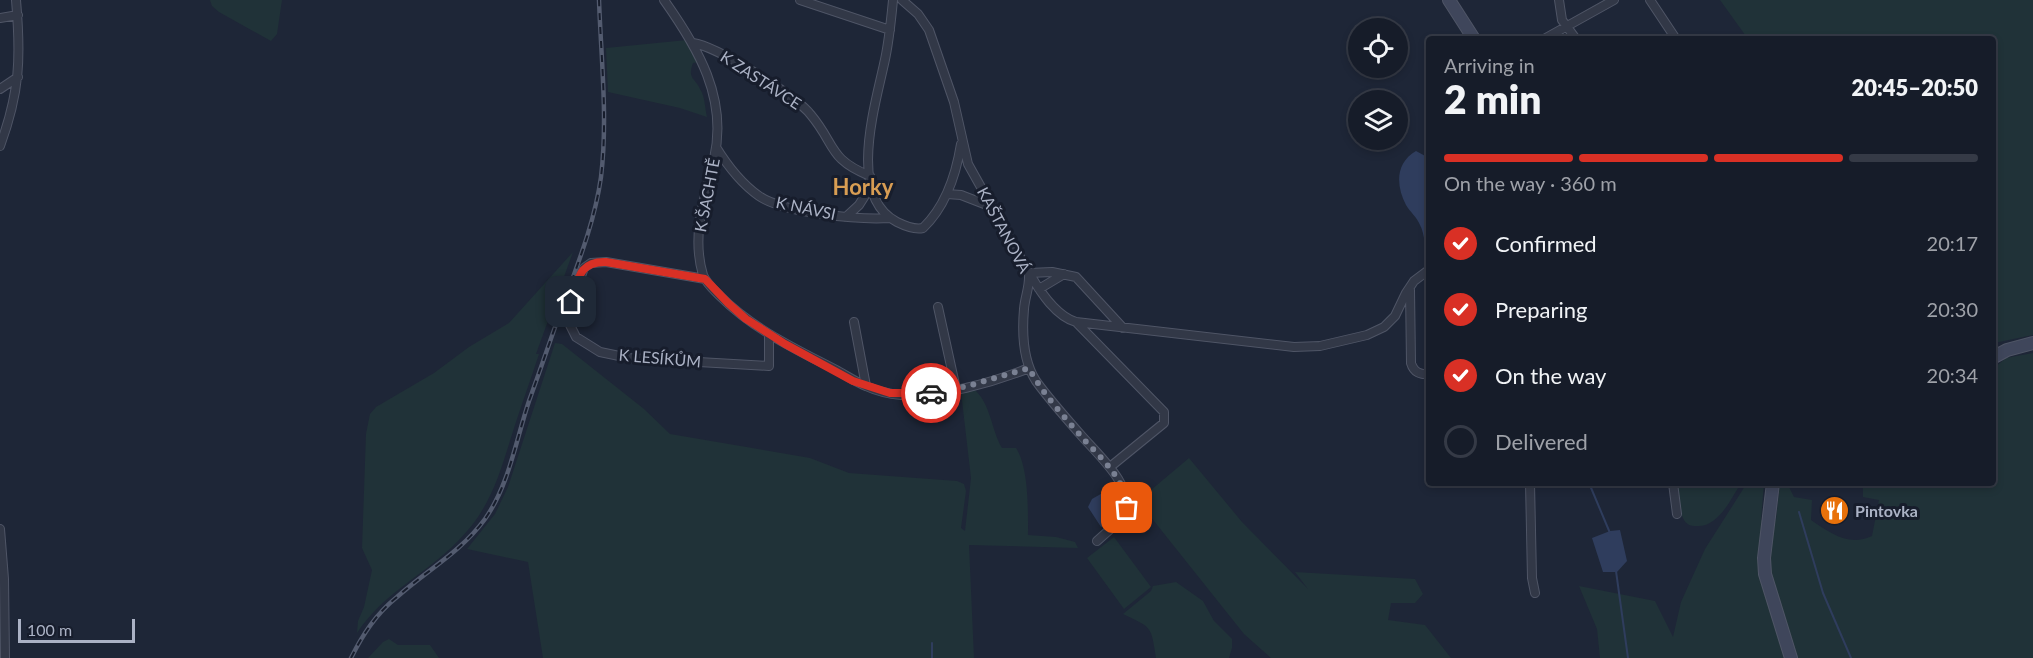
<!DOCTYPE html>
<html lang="en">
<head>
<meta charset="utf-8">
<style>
	body { margin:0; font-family:Lato,sans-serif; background:#1f2531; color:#f1f3f6; height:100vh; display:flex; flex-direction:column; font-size:22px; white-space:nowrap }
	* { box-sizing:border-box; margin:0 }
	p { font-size:20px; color:#9ea1a8 }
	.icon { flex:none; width:33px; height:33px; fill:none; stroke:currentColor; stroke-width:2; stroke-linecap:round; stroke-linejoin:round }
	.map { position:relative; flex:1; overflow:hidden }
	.side { position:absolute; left:1426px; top:36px; width:570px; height:450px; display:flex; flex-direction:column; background:#161c29; border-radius:6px; box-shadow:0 3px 9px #0003,0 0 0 2px #353a46 }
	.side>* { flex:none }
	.tools { position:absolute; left:1348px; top:18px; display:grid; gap:12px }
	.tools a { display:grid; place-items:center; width:60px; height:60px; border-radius:50%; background:#161c29; box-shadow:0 3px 9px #0003,0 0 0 2px #353a46; font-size:30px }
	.scale { position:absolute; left:18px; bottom:15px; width:117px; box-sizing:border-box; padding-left:6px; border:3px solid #abb2c5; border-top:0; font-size:16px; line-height:21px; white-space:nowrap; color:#abb2c5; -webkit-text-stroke:4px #171d2c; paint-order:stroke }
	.pin { position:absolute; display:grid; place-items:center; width:51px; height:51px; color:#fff; margin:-26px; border-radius:12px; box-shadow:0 3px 9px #0006 }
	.courier { position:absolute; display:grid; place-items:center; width:60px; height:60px; margin:-30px; border:4px solid #d93025; border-radius:50%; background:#fff; color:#222; box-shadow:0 2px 8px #0007 }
	.headline em { font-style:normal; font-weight:800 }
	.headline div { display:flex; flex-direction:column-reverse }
	.headline { display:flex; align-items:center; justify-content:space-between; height:102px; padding:0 18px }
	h1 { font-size:39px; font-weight:800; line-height:45px }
	.bar { display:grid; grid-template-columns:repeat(4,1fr); gap:9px 6px; align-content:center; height:72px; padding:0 18px }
	.bar i { height:8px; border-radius:4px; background:#353a46 }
	.bar .current { background:#d93025 }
	.bar p { grid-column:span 4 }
	ol { padding:0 18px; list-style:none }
	li { display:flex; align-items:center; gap:18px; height:66px }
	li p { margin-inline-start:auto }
	li .icon { padding:6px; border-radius:50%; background:#d93025; color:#fff; stroke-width:4 }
	li:last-child { color:#9ea1a8 }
	li i { width:33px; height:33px; border:3px solid #353a46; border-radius:50% }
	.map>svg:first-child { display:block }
</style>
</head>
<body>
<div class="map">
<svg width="2033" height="658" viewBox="0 0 2033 658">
	<rect width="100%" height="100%" fill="#1e2637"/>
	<path fill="#203238" d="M210 0H282L277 34 271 41 219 12 212 6Z
		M1720 0H2033V335L1994 343V39H1748Z
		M687 40 698 62 693 63C687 79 695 78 700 89 705 96 705 109 707 117L680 108 608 92 606 48Z
		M573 252 536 354H539C531 379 522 403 514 428 500 472 492 507 458 541 425 575 384 592 357 633L358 621 364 607 372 570 362 548 366 434 370 414 376 407 434 373 469 347 509 323Z
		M555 343 562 344 644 409 670 434 810 458 849 473 957 481 964 484 966 491 961 528 965 531 971 478 961 392 975 390C991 405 991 429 1002 448H1016C1029 468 1028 511 1028 535L1056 537 1075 542 1078 548 969 545 974 658H543L528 562 467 549 495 514 508 487Z
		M2033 353V658H1600L1597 629 1579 586 1655 601 1673 637 1681 602 1705 549 1747 483H1764L1761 520H1776L1780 483H1787L1794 497 1812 500 1811 520C1830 533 1849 547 1872 536L1879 500 1863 497V483H1994V368L2006 358Z
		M1189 458 1242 522 1308 589 1295 572 1415 579 1423 594 1415 603H1391L1388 620 1425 625 1451 658H1271L1244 634 1138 501Z
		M1676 483H1741C1731 499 1718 528 1696 526 1691 526 1687 525 1684 520 1678 510 1677 494 1676 483Z
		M1114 537 1151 587 1124 609 1087 558Z
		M1176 582 1203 601 1214 621 1232 639V648L1229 658H1156C1151 625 1152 628 1123 614L1151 591 1153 586Z
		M389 639 398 645H430L439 658H368L383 642Z"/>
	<path fill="#2f3d5d" d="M1416 151 1429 158V256C1424 247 1425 234 1420 225 1417 217 1410 212 1406 205 1396 186 1395 163 1416 151Z
		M1106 491C1119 494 1124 501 1123 514L1118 520 1101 527 1088 507 1092 499Z
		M1620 530 1627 561 1617 572H1603L1592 538 1610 531Z"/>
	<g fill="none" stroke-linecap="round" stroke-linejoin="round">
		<path stroke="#2f3d5d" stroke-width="2" d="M1589 483 1610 533
			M1799 512 1823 593 1851 658
			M1616 571 1628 658
			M932 658V643"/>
		<defs>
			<path id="street" d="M664 0C698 48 728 98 714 159 705 197 691 235 703 275 706 283 714 290 720 296 754 330 796 349 838 371 847 376 856 382 866 386 877 391 889 394 901 395 941 397 992 383 1029 368
				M800 0 890 30
				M893 0C891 21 889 43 884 64 875 106 847 197 897 222 905 226 914 230 923 228 946 206 956 175 961 144
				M902 0 918 14 929 30 954 102 968 164 1029 273C1030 287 1025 296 1024 309 1022 332 1023 361 1036 381 1049 399 1065 417 1080 434 1097 454 1135 486 1126 515L1097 541
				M1559 0 1562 20 1576 39
				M1650 0 1676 39
				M0 18 18 15
				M1544 39 1614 0
				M693 43C716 46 797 96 811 115 836 145 828 159 870 176
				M0 89 18 77
				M0 146C20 92 21 57 16 0
				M716 147C727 165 742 184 759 196 784 213 859 220 890 218
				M947 194 961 195 992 207
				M846 217 859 205 871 186
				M1029 273 1052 272 1076 277 1123 328
				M1031 276C1041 293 1056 316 1076 322L1294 347 1320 346 1367 335 1384 327 1395 316 1406 293 1414 281 1430 269
				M705 279 606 262 591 263 584 268 568 311 570 325 576 337 600 352 629 358 769 366V334
				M1039 289 1064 274
				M1410 290 1411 363C1414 373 1420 374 1430 375
				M938 307 956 389
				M854 322 866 386
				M1076 322 1164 412V423L1110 467
				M1530 483 1532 578 1535 593
				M1673 483 1677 514
				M0 529 4 579 5 658"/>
			<path id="secondary" d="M1449 0 1474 39
				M1994 357 2007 350 2033 343
				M1773 483 1764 558 1765 574 1791 658"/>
		</defs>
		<use href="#street" stroke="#4f5566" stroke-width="10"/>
		<use href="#secondary" stroke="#4f5566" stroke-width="14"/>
		<use href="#street" stroke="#323847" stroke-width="8"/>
		<use href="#secondary" stroke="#3f465b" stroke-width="12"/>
		<defs>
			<path id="rail" d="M351 658C363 634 376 614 397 597 427 570 460 553 485 519 509 485 516 440 529 401 541 368 552 335 564 302 579 261 595 220 601 177 608 119 601 58 599 0"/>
		</defs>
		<use href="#rail" stroke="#535b6f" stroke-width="4.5"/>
		<use href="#rail" stroke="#171d2c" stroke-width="2" stroke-dasharray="7" stroke-linecap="butt"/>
	</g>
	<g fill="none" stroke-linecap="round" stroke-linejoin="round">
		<path stroke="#7a8193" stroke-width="6" stroke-dasharray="0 10.8" d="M931 393 968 386 1029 368C1042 393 1062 414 1080 435 1099 457 1126 478 1127 508"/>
		<path stroke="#d93025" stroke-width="8" d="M571 302C578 281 578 261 606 262L705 279 728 303 746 319 785 344 853 381 890 393H931"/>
	</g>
	<defs>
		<symbol id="restaurant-disc" viewBox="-11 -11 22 22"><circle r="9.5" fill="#e8710a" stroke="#171d2c"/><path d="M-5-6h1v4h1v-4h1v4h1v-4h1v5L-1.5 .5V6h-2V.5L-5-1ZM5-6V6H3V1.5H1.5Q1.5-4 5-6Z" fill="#fff"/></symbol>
	</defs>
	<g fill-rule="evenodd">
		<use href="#restaurant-disc" x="1818" y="494" width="33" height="33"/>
	</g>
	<g text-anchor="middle" stroke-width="6" stroke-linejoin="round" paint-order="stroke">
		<g font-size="16" fill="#abb2c5" stroke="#171d2c">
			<text transform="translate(761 80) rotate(33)" y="6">K ZASTÁVCE</text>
			<text transform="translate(707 195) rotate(-79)" y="6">K ŠACHTĚ</text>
			<text transform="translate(806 208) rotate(12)" y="6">K NÁVSI</text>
			<text transform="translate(1004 230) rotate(62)" y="6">KAŠTANOVÁ</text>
			<text transform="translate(660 358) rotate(5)" y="6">K LESÍKŮM</text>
		</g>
		<g font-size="16" font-weight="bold" fill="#abb2c5" stroke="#171d2c" text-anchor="start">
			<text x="1855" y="517">Pintovka</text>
		</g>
		<g font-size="22" font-weight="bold" fill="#d89d53" stroke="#171d2c">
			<text x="863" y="195">Horky</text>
		</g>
	</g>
</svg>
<div class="tools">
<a><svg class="icon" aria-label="locate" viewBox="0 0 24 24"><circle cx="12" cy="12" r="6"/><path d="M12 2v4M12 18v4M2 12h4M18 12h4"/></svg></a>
<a><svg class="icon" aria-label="layers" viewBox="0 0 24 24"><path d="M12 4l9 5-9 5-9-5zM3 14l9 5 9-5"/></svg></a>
</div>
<div class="scale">100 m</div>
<div class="pin" style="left:1127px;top:508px;background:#ea580c"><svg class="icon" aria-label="bag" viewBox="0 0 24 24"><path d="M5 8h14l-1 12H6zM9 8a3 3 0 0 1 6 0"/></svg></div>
<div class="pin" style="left:571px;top:302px;background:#1f2937"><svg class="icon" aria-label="home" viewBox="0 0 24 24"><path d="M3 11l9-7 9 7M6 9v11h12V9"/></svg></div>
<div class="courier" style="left:931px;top:393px"><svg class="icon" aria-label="car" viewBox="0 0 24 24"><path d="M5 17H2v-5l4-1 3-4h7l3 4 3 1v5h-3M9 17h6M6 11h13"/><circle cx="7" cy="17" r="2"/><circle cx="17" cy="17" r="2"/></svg></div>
<section class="side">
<div class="headline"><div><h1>2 min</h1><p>Arriving in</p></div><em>20:45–20:50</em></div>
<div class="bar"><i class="current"></i><i class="current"></i><i class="current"></i><i></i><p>On the way · 360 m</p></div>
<ol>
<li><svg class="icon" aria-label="check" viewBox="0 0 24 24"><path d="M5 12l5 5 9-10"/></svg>Confirmed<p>20:17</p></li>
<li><svg class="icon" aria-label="check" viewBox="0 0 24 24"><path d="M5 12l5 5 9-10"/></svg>Preparing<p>20:30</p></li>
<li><svg class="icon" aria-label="check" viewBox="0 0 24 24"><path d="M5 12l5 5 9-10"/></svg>On the way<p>20:34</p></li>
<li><i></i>Delivered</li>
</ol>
</section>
</div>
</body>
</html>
